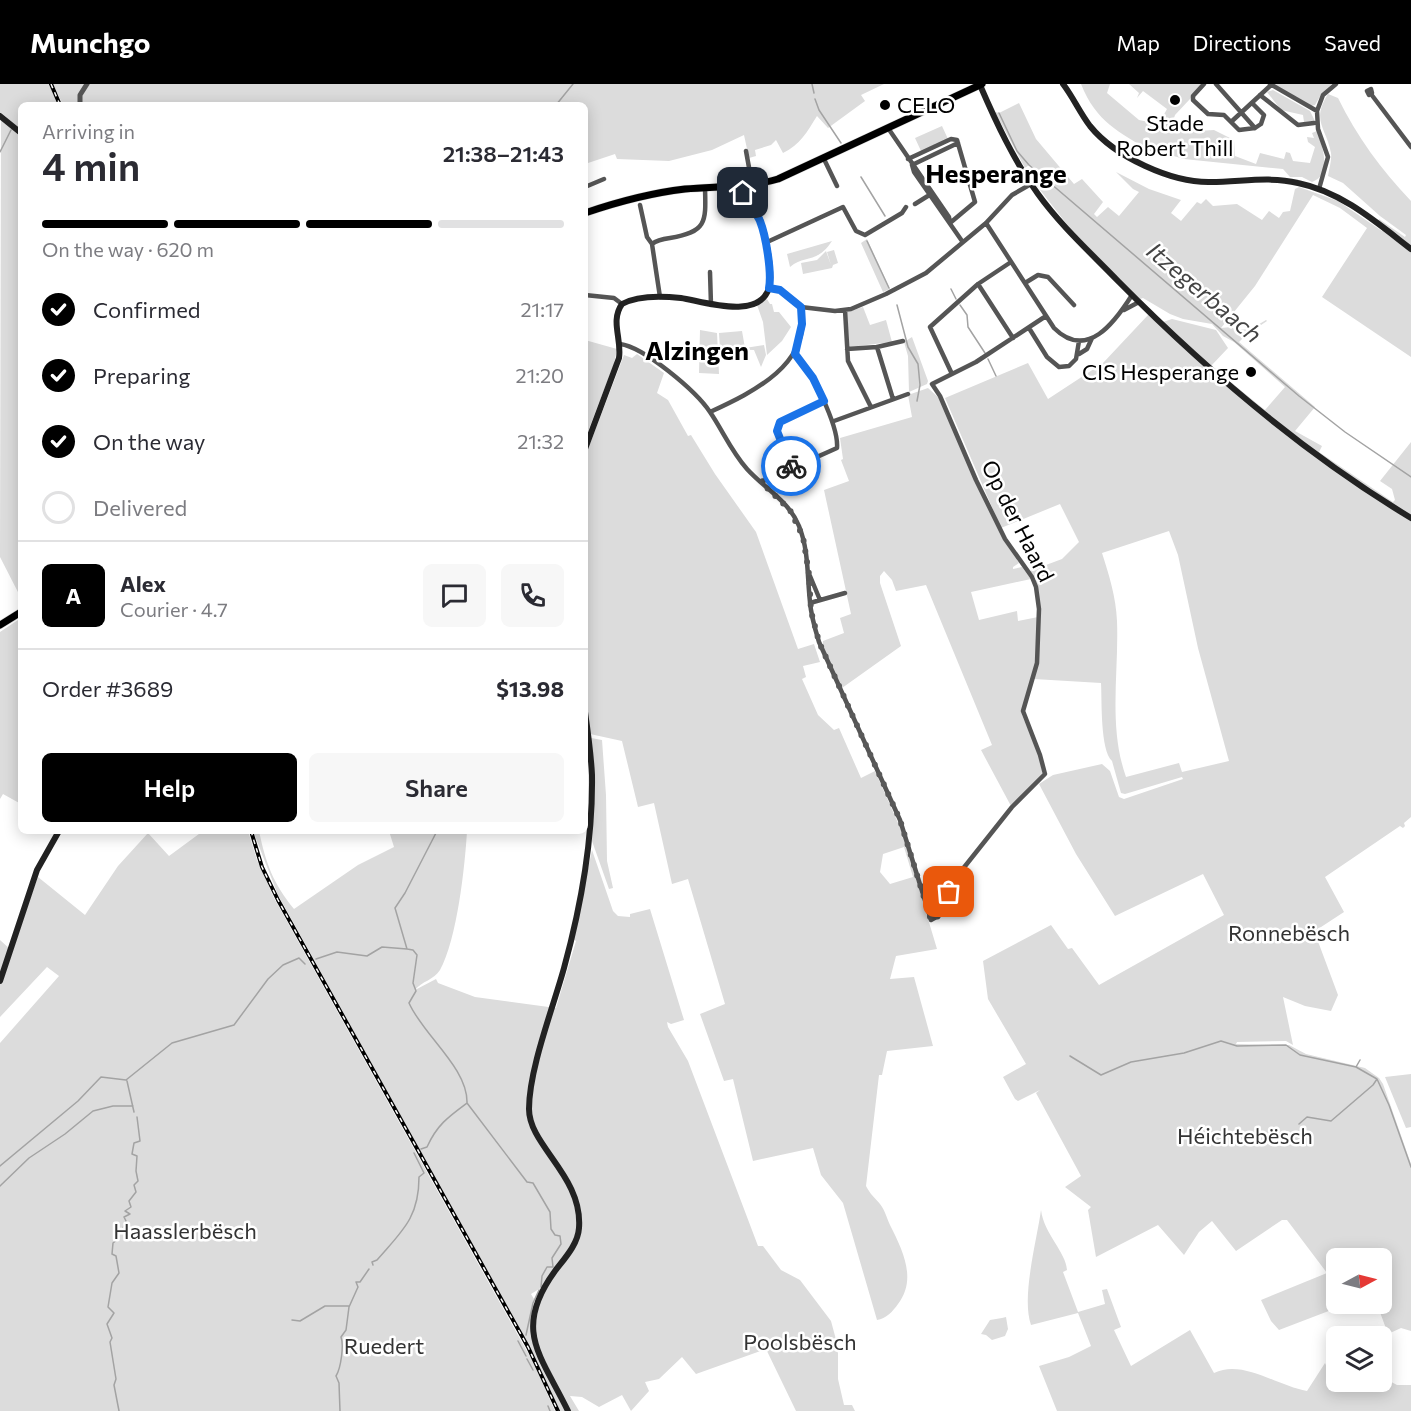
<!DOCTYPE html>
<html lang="en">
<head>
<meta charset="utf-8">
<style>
	body { margin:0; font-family:Commissioner,sans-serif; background:#f7f7f7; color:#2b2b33; height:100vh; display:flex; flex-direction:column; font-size:22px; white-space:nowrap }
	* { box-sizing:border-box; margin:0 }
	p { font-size:20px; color:#7c7c81 }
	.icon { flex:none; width:33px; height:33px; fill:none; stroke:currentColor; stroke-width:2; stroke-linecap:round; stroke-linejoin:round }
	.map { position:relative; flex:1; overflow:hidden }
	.side { position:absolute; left:18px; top:18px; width:570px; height:732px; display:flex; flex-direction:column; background:#fff; border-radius:9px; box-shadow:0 3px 15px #0003 }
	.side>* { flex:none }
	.needle { width:39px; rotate:83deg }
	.tools { position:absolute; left:1326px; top:1164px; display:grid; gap:12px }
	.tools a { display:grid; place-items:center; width:66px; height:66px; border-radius:9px; background:#fff; box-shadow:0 3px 15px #0003; font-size:30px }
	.pin { position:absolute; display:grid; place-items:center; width:51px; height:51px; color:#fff; margin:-26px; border-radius:12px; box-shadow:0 3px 9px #0006 }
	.courier { position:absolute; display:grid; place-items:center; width:60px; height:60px; margin:-30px; border:4px solid #1a73e8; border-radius:50%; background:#fff; color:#222; box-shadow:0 2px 8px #0007 }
	.summary em { font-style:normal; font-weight:600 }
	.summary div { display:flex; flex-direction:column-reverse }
	.summary { display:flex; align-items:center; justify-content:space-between; height:102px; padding:0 24px }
	h1 { font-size:39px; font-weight:600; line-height:45px }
	.bar { display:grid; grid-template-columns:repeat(4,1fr); gap:9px 6px; align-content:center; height:72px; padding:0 24px }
	.bar i { height:8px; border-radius:4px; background:#e1e1e2 }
	.bar .selected { background:#000 }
	.bar p { grid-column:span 4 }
	.line { display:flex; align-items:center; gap:15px; padding:0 24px; border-top:2px solid #e1e1e2 }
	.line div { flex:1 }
	.round { display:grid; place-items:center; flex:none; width:63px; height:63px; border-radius:9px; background:#f7f7f7 }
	ol { padding:0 24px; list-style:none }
	li { display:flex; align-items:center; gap:18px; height:66px }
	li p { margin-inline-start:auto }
	li .icon { padding:6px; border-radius:50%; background:#000; color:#fff; stroke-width:4 }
	li:last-child { color:#7c7c81 }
	li i { width:33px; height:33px; border:3px solid #e1e1e2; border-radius:50% }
	.button { display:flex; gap:12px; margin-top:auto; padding:12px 24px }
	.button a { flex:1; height:69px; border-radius:9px; background:#000; color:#fff; font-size:24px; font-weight:600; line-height:69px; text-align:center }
	.button a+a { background:#f7f7f7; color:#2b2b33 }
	header { display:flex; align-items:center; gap:36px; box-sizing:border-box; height:84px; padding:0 30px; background:#000; color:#fff }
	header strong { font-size:28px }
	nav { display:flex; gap:33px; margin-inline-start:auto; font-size:21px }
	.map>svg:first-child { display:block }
</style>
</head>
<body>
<header>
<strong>Munchgo</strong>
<nav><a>Map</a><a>Directions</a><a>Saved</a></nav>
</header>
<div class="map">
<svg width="1411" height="1327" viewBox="0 0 1411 1327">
	<rect width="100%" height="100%" fill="#fff"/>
	<path fill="#dcdcdc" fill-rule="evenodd" d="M0 0H49L58 21H21V46L0 28Z
		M53 0H884L861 11 865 17 828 44 817 32C807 48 800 61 783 69L776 56 771 61 755 66 756 72 749 74 744 51 712 66 669 77 617 75 615 70 585 80V21H63Z
		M1081 0H1110L1107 9 1139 36 1163 41V32L1167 25 1143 7 1137 14 1139 9 1129 0H1204L1175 31 1173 37 1183 48 1214 46 1234 56 1235 72 1256 80 1260 69 1284 75 1286 68 1290 69 1293 77 1310 79 1315 63 1308 58 1307 53 1314 54 1312 49 1317 47C1322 61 1333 91 1312 98L1302 93H1290L1283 85 1184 75 1153 66 1152 68C1119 48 1096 38 1081 0Z
		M1272 0H1332L1322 9 1315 21 1311 22Z
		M1273 6 1310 27 1315 37 1304 38 1303 31 1281 26 1267 8Z
		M1328 10 1338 14C1357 53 1381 85 1411 117V273L1322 213 1367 144 1340 124 1313 111 1255 202 1221 244 1231 243 1236 246 1251 245 1266 236 1267 237 1252 247 1253 248 1249 253 1245 252 1239 258 1315 323 1295 347 1322 362 1319 368 1393 418 1395 416 1392 405 1380 397 1411 358V733L1404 739 1405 742 1403 744 1400 742 1325 793 1344 828 1318 845 1316 852 1338 911 1331 927 1305 922 1283 913 1293 961 1286 957 1237 958 1236 960 1289 961 1306 970 1365 984 1379 994 1383 1000 1411 1080V1247L1401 1244 1388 1250 1377 1220H1382V1174H1336V1220H1347L1279 1246 1271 1237 1261 1216 1327 1189 1287 1136H1282L1236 1167 1212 1137 1199 1148 1184 1171 1158 1141 1096 1173 1088 1126 1091 1123 1065 1103 1081 1092 1036 1009 1040 1006 1018 1017 1015 1015 1003 993 1026 980 988 915 983 877 1051 841 1068 865 1072 864 1099 901 1224 831 1203 790 1115 832 1076 770 1039 700 1053 691 1102 680 1110 687 1119 713 1124 715 1183 695 1182 693 1125 710 1121 709 1112 677C1100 666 1102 616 1101 599L1034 595 1041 529 1030 487 1062 475 1079 458 1060 420 1001 444 945 314 1028 279 1048 315 1103 279 1149 230 1163 238 1172 235 1216 246 1228 264 1211 282 1265 326 1285 303 1234 258 1223 252 1212 240 1183 235 1170 230 1143 214 1140 215 1073 148 1033 97 1040 91 1029 81 1025 84 995 28 999 29 1019 19 1036 55 1074 100 1082 95 1103 118 1094 130 1097 133 1108 123 1119 132 1139 108 1133 105 1116 88 1149 105 1181 116 1171 129 1181 137 1197 118 1201 120 1206 115 1213 122 1237 120 1262 136 1269 127 1279 134 1283 128 1290 127 1295 105 1299 103 1338 117 1382 147 1384 144 1378 137 1379 135 1405 153 1406 151 1380 132 1343 99 1328 92C1329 85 1332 76 1331 69 1326 43 1311 37 1328 10ZM1169 447 1178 471 1198 564 1229 677 1182 688 1179 679 1126 693C1108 642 1119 589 1117 537 1116 513 1109 491 1102 469Z
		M1 35 21 52V514L0 473Z
		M942 42 948 55 921 67 915 54Z
		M867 155 890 205 883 208 861 159Z
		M832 157C816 181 805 170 790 183L787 170Z
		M834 166 838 179 833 181 832 184 803 190 801 179 817 176 826 167 831 181 827 168Z
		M767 215 770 220H772L774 228H779L791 243 782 257 767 271 763 238 757 221Z
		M863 223 870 241 886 236 892 258 849 263 847 228Z
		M700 246 717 249 719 290 699 289Z
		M742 247 745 264 764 261 766 271 761 283 754 266 720 265 719 249Z
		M912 253 928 297 927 300 909 308 908 272 904 258Z
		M585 256 617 265 614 280 585 355Z
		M637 270 664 289 657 309 668 316 688 352 691 351 715 390 756 448 798 565 814 560 820 578 803 582 806 593 802 595 818 631 834 646 839 644 861 694 875 687 902 748 937 865 896 872 890 895 914 893 933 962 887 967 882 991H879L866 1102C870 1110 875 1114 880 1120 885 1126 887 1135 890 1141 903 1167 917 1195 898 1220 893 1227 886 1235 877 1236L843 1119 821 1091 813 1064 753 1077 733 995 724 997 700 930 725 920 688 795 672 800 654 719 638 723 622 657 590 650 585 607V373L624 271 632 274ZM904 763 913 793 890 800 880 788 883 770Z
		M928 304 939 314 1004 457 1019 479 1013 483V485L1022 483 1031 495 971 508 979 536 1017 527 1018 537 1038 533 1035 583 1022 631 1039 671 1043 691 1011 722 981 666 992 661 926 501 896 507 892 496 884 487 880 492V499L901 562 842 604 823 562V557L844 549 840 534 851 530 824 406 849 397 841 376 843 375 840 354 912 333 908 311Z
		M21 534V720L3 710 0 715V548Z
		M591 654 602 656 606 711 607 777 613 804 609 805 592 757Z
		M203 747H248L257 776 274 814 533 1278 555 1327H0V959L59 892 47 883 0 933V856L11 866 38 793 85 831 118 782 148 749 169 772Z
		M253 747H259C266 780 273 799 294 825L358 781 394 763 389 747H467C465 782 457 856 440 886 434 896 422 897 415 906L436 895 438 899 475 913 556 924 576 857 573 855 592 766 613 827 618 832 630 833V830L650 825 684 936 671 940 667 938 668 943 688 977 758 1162H763L781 1186 800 1196 831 1237 838 1263V1295L844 1321H852L855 1327H796L766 1265 696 1290 682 1273 659 1295 645 1298 649 1307 631 1327 622 1311 599 1323 582 1313 570 1312 579 1327H570L536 1258V1230L544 1202 531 1210 534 1215C520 1250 551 1295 566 1327H560L517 1241 278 811Z
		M1411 990V1043L1406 1044 1385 993Z
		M1041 1126C1044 1150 1066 1168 1067 1186L1063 1188 1078 1228 1105 1220 1102 1206 1107 1205 1121 1243 1114 1246 1131 1282 1190 1246 1214 1289C1243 1275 1277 1302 1307 1307L1325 1279 1332 1294 1336 1292V1298H1382V1293L1397 1301H1411V1327H1057L1039 1282 1069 1273 1091 1262 1078 1229 1031 1241C1021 1213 1037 1156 1041 1126Z
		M1002 1234 1006 1233 1008 1245 1005 1252 992 1256 986 1251 981 1250 990 1236Z"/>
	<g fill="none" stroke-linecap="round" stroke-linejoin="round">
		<path stroke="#a3a3a3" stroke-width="1.5" d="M812 0 814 9
			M815 15 819 26 841 59
			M556 21 573 0
			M999 29 1017 67 1029 81 1299 312 1345 348 1411 393
			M0 68 11 46
			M861 93 885 132
			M867 157 889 204
			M951 205 956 215
			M897 221 908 263 918 280 920 301 917 317
			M960 221 967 231 968 243 985 269
			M988 275 996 292
			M437 747 405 809 395 824 407 865 413 866 417 871 413 899 416 907 409 919C423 951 468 984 467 1019L527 1098 533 1099 550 1128 551 1145 555 1151 560 1152 561 1160 552 1174 553 1183H547L542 1192 541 1203
			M316 875 337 868 367 872 382 863 407 865
			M1070 972 1101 991 1131 978 1184 969 1221 957 1237 962 1286 961 1300 971 1356 983
			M1377 995 1389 1021 1411 1083
			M127 997 134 1028
			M1299 1040 1307 1033 1331 1037 1373 1001 1377 995 1356 983 1360 976
			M421 1065 427 1063C437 1041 448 1033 467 1019
			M0 1082 78 1017 101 993 126 996 172 959 234 941 268 895 283 881 299 874 305 880
			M0 1102 29 1074 65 1050 93 1027 113 1022H133
			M373 1181 372 1178 377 1176C402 1147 419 1134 419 1093L424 1089 414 1069
			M292 1236 300 1237 325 1222H349
			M526 1251 533 1219 539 1206
			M518 1257 526 1272
			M527 1275 533 1286
			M548 1322 550 1327
			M119 1327 114 1301 116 1295 110 1258 112 1254 107 1240 114 1229 108 1223 112 1199 119 1189 116 1172 112 1170 113 1159 117 1156 115 1150 123 1144 126 1137 124 1133 130 1130 125 1127 131 1123 129 1117 136 1108 134 1101 138 1097 136 1087 137 1072 132 1070 134 1059 140 1057 137 1033
			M340 1327 339 1299 336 1292C341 1284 344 1261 341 1253L346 1246 349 1223 358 1203 356 1198H360L369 1185"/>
		<defs>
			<path id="primary" d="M585 129C617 118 651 109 685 105 716 102 748 104 778 95L982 0
				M0 541 21 528"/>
		</defs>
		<use href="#primary" stroke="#dbdbdb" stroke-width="8"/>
		<path stroke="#555" stroke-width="4.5" d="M1204 0 1193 12V16L1208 30 1224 31 1231 38 1271 1
			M1216 0 1255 44
			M1270 0 1317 27
			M1371 5 1372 9 1369 11 1367 7Z
			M1371 10 1411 63
			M1260 11 1298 41 1314 39
			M1231 38 1239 46 1255 44 1261 40 1264 31 1252 19
			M888 44 949 133 950 139
			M746 67 752 100
			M823 73 837 102
			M908 75 951 55 957 56 975 118 950 139
			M912 81 914 88 962 157
			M912 81 958 59
			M585 103 604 95
			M1319 105 1328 73 1318 45 1317 27 1323 11 1336 0
			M915 120 931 110
			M640 121 647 153 652 160 660 213
			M986 139 1054 244C1087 277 1115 238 1132 211
			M765 159 843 123 856 147 865 151 902 129 906 123
			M652 160C657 156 663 155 670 154 707 148 706 138 705 104
			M710 188 711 221
			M1025 199 1038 191 1048 193 1074 221
			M978 200 1013 254
			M585 211 614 214 622 220
			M801 223 835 227 851 225 886 210 926 189 986 139 1012 111 1031 100
			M845 226 848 277 871 323
			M1124 226 1139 218
			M1029 244 1047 273 1059 283 1069 282 1076 275 1079 257
			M620 260C644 263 696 307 710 328 723 347 731 367 747 385 764 404 789 417 799 442 809 467 807 492 810 518 811 532 815 545 819 558L900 736 931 836 940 831 954 796 1012 723 1045 690 1040 671 1023 627 1037 579 1039 525 1036 503 1032 493 1005 455 976 396 940 312 932 300 976 278 1046 232
			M877 263 893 315
			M847 265 877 263 903 257
			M1079 270 1087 265 1092 254
			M952 290 930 243 978 200 1011 178
			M710 328C753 308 813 280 801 223L780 206 769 204
			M834 337 908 310
			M792 383 777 347 780 338 824 317
			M761 398 837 364C839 343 811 284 795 270
			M810 492 820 516
			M810 519 845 509"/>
		<path stroke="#555" stroke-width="5" d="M80 21V11L87 0"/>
		<path stroke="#222" stroke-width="6" d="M1063 0C1073 13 1080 29 1090 42 1115 73 1172 99 1211 98 1241 98 1269 92 1298 99 1342 108 1376 138 1411 165
			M980 1C996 38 1014 77 1038 110 1061 142 1091 169 1118 197 1207 287 1302 368 1411 434
			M0 32 21 49
			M585 365 619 274C622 255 610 237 622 220 638 211 663 212 681 214 702 217 759 237 769 204 773 191 766 149 760 137 753 120 744 125 743 101
			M0 897 37 786 59 747
			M568 1327C541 1271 512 1246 555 1187 565 1174 578 1160 579 1144 583 1092 529 1062 529 1025 529 985 553 924 564 884 581 822 593 756 592 691 591 670 588 649 585 628"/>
		<use href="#primary" stroke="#000" stroke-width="7"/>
		<defs>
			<path id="rail" d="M51 0 60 21
				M251 747 262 783 278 816 528 1263 558 1327"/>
		</defs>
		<use href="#rail" stroke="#000" stroke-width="4"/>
		<use href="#rail" stroke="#fff" stroke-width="1.5" stroke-dasharray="4.5" stroke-linecap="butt"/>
	</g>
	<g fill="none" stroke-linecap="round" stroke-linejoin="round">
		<path stroke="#595959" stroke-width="6" stroke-dasharray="0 10.8" d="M791 382 761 398 790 426 803 453 809 490 811 527 819 558 900 736 931 836 940 831 949 808"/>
		<path stroke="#1a73e8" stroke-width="8" d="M743 109C745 122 756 126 760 137 766 152 772 189 769 204L780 206 801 223 802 240 795 270 813 294 824 317 780 338 777 347 791 382"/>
	</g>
	<g fill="#000" stroke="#fff" stroke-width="2">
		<circle cx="1175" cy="16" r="6"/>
		<circle cx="885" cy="21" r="6"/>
		<circle cx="1251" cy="288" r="6"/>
	</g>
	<g text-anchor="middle" stroke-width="5" stroke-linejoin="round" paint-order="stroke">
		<g font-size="22" fill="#000" stroke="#fff" text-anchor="start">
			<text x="897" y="29">CELO</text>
			<text x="1175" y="47" text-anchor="middle">Stade<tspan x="1175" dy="25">Robert Thill</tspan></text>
			<text x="1239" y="296" text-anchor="end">CIS Hesperange</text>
		</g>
		<g font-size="22" fill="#000" stroke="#fff">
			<text transform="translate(1018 437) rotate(63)" y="8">Op der Haard</text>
		</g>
		<g font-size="22" fill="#333" stroke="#fff">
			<text x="1289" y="857">Ronnebësch</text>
			<text x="1245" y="1060">Héichtebësch</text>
			<text x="185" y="1155">Haasslerbësch</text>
			<text x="800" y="1266">Poolsbësch</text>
			<text x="384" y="1270">Ruedert</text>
		</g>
		<g font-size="24" font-style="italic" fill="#444" stroke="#fff">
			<text transform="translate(1204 209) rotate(40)" y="8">Itzegerbaach</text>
		</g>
		<g font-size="26" font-weight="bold" fill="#000" stroke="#fff">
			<text x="996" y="99">Hesperange</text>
			<text x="697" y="276">Alzingen</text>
		</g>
	</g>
</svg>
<div class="tools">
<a><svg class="needle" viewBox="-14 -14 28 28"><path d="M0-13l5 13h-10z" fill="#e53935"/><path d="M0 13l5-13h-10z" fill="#7c7c81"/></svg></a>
<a><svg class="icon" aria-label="layers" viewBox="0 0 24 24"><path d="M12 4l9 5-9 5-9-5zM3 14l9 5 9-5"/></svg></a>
</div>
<div class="pin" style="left:949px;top:808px;background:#ea580c"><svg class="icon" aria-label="bag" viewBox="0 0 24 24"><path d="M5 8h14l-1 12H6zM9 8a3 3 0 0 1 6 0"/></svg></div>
<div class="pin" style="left:743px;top:109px;background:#1f2937"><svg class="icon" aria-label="home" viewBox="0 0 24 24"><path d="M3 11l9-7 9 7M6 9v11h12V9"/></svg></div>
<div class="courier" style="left:791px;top:382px"><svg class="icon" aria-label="bike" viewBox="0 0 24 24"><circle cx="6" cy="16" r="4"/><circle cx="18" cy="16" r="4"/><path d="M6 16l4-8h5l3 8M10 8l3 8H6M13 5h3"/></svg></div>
<section class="side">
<div class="summary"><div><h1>4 min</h1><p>Arriving in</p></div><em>21:38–21:43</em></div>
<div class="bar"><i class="selected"></i><i class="selected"></i><i class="selected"></i><i></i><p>On the way · 620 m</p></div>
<ol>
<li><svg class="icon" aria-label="check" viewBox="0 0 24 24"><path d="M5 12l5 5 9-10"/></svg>Confirmed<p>21:17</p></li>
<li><svg class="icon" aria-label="check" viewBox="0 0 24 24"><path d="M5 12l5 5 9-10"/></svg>Preparing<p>21:20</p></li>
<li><svg class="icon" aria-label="check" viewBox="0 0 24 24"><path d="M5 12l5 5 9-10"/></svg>On the way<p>21:32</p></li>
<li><i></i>Delivered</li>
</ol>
<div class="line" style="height:108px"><b class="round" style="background:#000;color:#fff">A</b><div><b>Alex</b><p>Courier · 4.7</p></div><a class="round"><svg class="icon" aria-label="chat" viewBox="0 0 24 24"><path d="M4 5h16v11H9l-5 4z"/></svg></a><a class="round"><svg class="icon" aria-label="phone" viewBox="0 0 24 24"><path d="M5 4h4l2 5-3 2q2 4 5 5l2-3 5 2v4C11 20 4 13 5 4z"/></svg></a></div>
<div class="line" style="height:78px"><div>Order #3689</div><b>$13.98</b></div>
<div class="button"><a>Help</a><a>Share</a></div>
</section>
</div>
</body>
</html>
